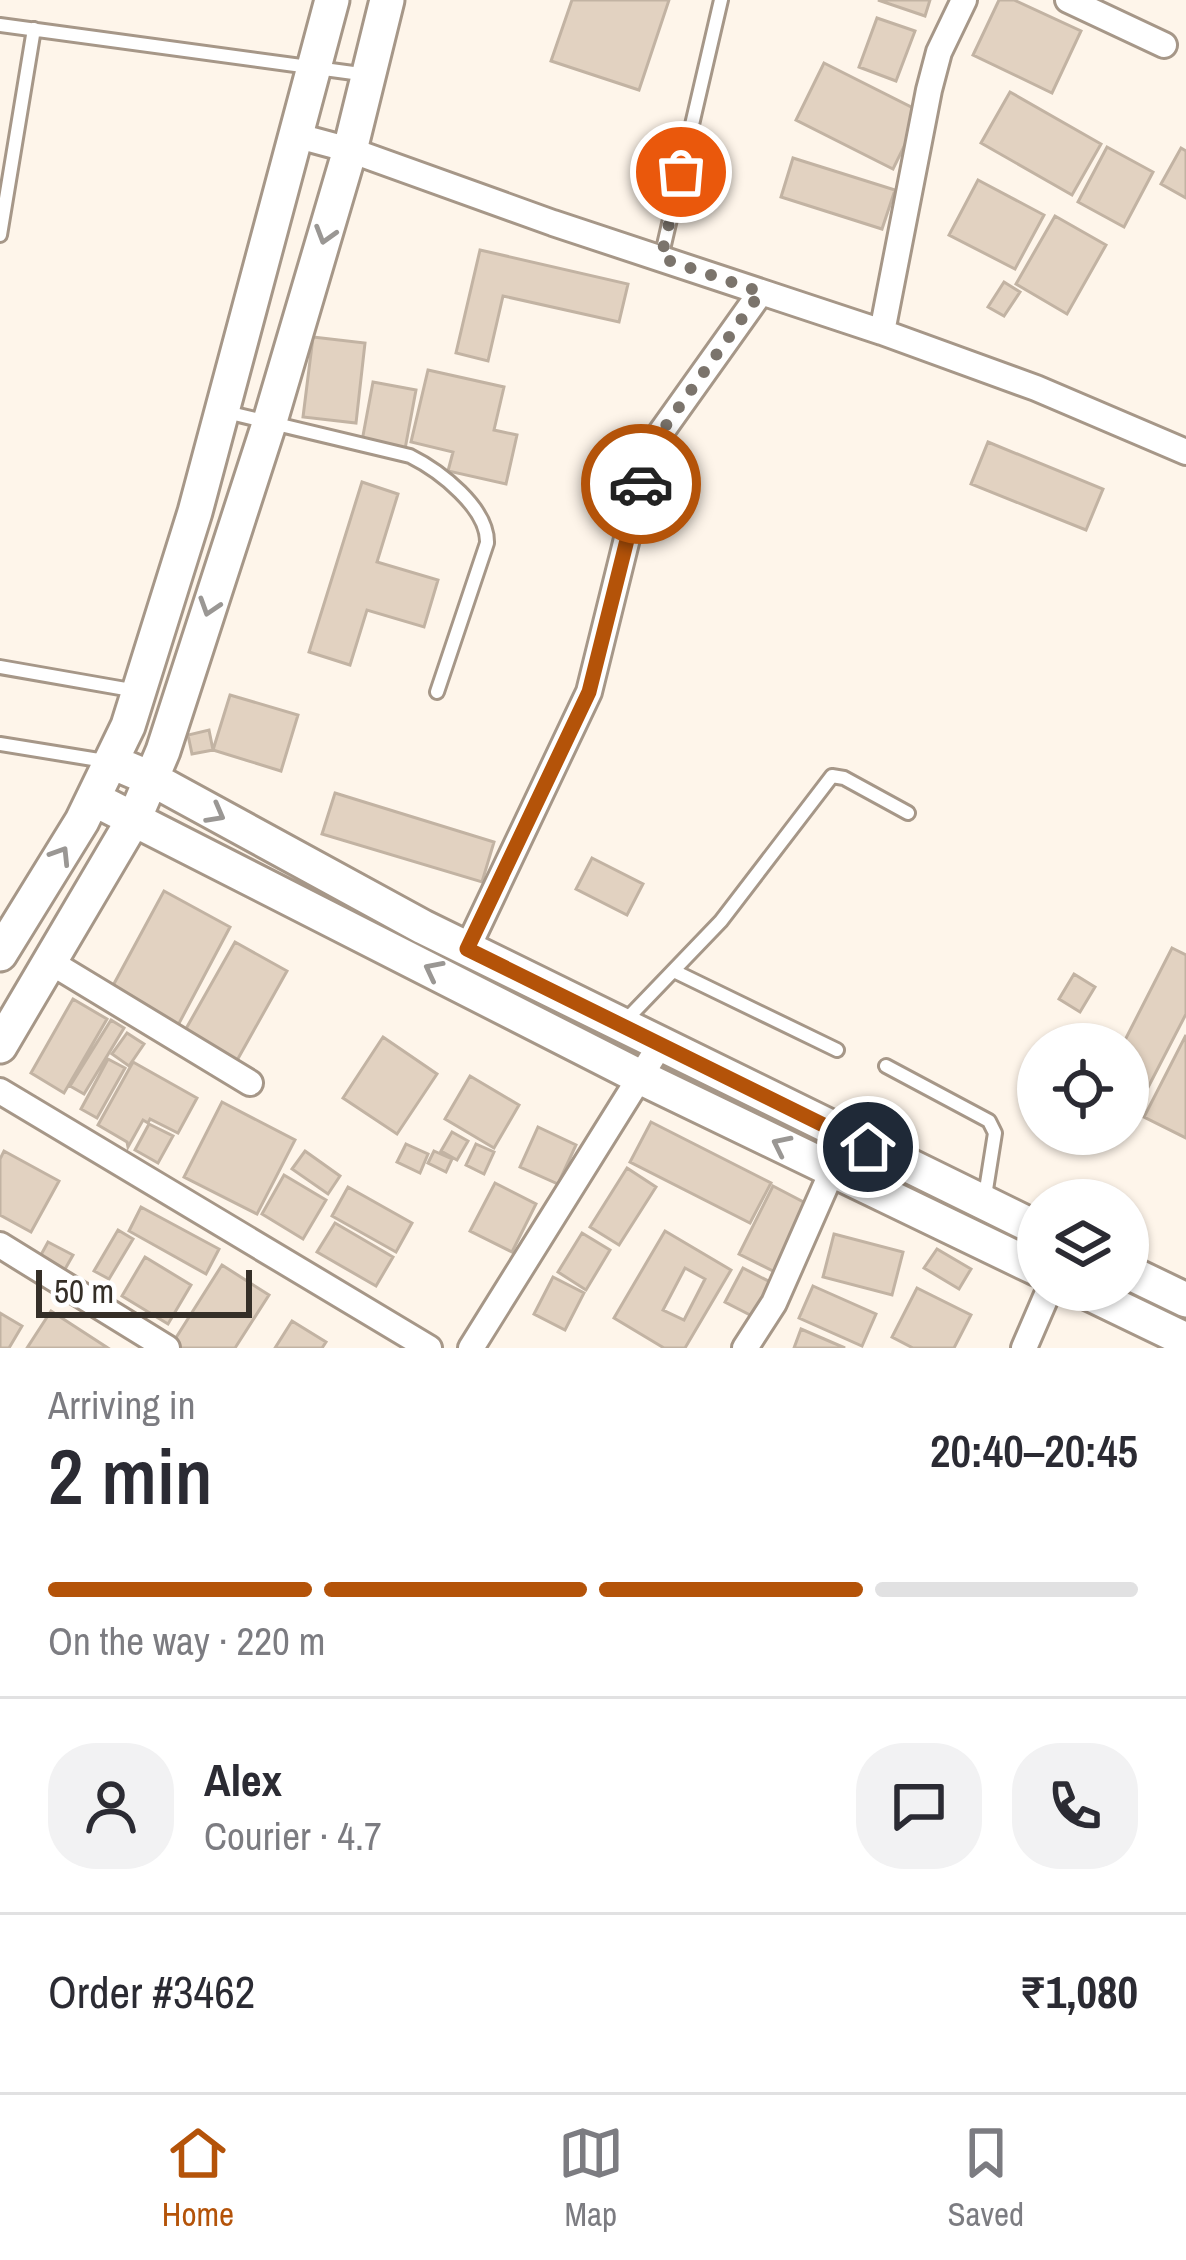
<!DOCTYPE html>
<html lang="en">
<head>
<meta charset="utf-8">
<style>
	body { margin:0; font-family:"Archivo Narrow",sans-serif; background:#f2f2f3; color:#2b2b33; height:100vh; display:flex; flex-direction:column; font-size:45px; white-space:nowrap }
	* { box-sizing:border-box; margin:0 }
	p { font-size:39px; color:#7c7c81 }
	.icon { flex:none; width:66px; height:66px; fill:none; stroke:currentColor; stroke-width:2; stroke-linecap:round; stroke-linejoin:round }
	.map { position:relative; height:1348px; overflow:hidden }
	.sheet { display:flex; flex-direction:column; background:#fff; flex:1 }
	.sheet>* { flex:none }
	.buttons { position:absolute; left:1017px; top:1023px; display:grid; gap:24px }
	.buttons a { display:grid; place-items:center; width:132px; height:132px; border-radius:50%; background:#fff; box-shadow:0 3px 9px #0004; font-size:60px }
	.scale { position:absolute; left:36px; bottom:30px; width:216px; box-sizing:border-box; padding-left:12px; border:6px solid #352f28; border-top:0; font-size:33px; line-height:42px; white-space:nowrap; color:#352f28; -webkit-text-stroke:9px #fff; paint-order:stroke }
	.pin { position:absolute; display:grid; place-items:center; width:102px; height:102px; color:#fff; margin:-51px; border:6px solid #fff; border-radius:50%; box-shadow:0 3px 12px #0007 }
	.courier { position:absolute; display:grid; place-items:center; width:120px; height:120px; margin:-60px; border:9px solid #b45309; border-radius:50%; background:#fff; color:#222; box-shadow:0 3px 15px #0007 }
	.head em { font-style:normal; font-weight:600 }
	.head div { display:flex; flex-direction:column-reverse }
	.head { display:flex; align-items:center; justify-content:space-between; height:204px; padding:0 48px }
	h1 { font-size:78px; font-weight:600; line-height:90px }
	.bar { display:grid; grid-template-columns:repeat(4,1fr); gap:18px 12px; align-content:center; height:144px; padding:0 48px }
	.bar i { height:15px; border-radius:9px; background:#e1e1e2 }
	.bar .on { background:#b45309 }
	.bar p { grid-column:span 4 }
	.line { display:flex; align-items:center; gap:30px; padding:0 48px; border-top:3px solid #e1e1e2 }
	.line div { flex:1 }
	.round { display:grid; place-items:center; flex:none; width:126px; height:126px; border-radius:48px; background:#f2f2f3 }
	.dock { display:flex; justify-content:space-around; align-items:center; height:168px; border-top:3px solid #e1e1e2; background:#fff; font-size:33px; color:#7c7c81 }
	.dock a { display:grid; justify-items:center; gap:6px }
	.dock .on { color:#b45309 }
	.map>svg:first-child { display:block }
</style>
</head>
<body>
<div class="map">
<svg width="1186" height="1348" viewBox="0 0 1186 1348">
	<rect width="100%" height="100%" fill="#fef5ea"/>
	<path fill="#e2d2c1" stroke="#c2b3a3" stroke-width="3" fill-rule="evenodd" d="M572 0H669L639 90 551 61Z
		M878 0H930L925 16Z
		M999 0H1014L1081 31 1052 93 973 55Z
		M877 18 915 31 896 81 859 67Z
		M824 63 921 112 893 169 796 120Z
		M1010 92 1101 144 1072 195 981 143Z
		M1107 147 1153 172 1124 227 1078 202Z
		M1181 148 1186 151V198L1161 184Z
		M793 158 895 190 882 229 781 197Z
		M978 180 1044 215 1015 269 949 235Z
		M1055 216 1106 245 1067 314 1016 284Z
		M480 250 628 284 619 322 503 296 488 361 456 353Z
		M1004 282 1020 292 1004 316 988 307Z
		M313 337 365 343 356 423 303 417Z
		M428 370 504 387 494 430 517 435 506 484 448 471 453 452 411 442Z
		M373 382 416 390 405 449 362 441Z
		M988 442 1103 489 1086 530 971 484Z
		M362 482 398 494 377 562 438 580 424 627 367 610 350 665 309 652Z
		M230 695 298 715 281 771 213 750Z
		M209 730 213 750 192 754 188 735Z
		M335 793 494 842 482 882 322 834Z
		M592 858 643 884 627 915 576 889Z
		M164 891 230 927 176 1029 109 993Z
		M235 942 287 971 235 1064 183 1034Z
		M1172 948 1186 955V1014L1141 1101 1128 1095V1044H1123Z
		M1074 974 1095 987 1080 1012 1059 999Z
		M73 999 107 1019 64 1093 31 1073Z
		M111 1020 124 1028 84 1094 70 1086Z
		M127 1033 144 1044 129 1066 112 1054Z
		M1186 1035V1138L1144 1117Z
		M383 1037 437 1074 397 1134 343 1098Z
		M108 1059 125 1068 97 1118 81 1109Z
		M133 1062 197 1098 178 1133 150 1119 148 1123 143 1120 128 1147 127 1142 98 1125Z
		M470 1076 519 1105 494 1148 445 1119Z
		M222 1102 295 1140 257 1214 184 1177Z
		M651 1122 771 1183 750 1223 630 1162Z
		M149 1124 173 1136 158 1163 135 1150Z
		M538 1127 576 1145 558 1184 520 1167Z
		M452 1132 468 1141 457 1160 441 1151Z
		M406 1144 428 1154 420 1173 397 1162Z
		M476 1144 494 1152 484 1174 466 1165Z
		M4 1151 59 1181 31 1232 0 1215V1159Z
		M305 1151 340 1176 328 1194 292 1169Z
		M434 1151 452 1159 446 1172 428 1163Z
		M627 1168 656 1187 619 1245 590 1227Z
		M284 1175 326 1200 303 1239 262 1214Z
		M495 1183 536 1204 512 1252 470 1231Z
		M773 1186 811 1206 777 1273 739 1254Z
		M348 1187 412 1223 396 1252 332 1216Z
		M141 1207 219 1249 206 1274 129 1231Z
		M335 1223 393 1257 376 1286 317 1252Z
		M118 1230 133 1239 109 1279 94 1271Z
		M665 1231 731 1270 685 1348H664L614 1318ZM685 1268 705 1279 684 1320 663 1310Z
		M582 1233 610 1250 586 1290 558 1272Z
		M834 1234 903 1252 892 1295 823 1277Z
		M48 1242 73 1255 60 1278 36 1264Z
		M937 1249 971 1269 959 1289 924 1268Z
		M145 1257 191 1285 168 1324 122 1296Z
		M222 1265 269 1295 235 1348H178L172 1344Z
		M743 1268 774 1284 756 1318 725 1302Z
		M553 1277 584 1293 565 1330 534 1314Z
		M813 1286 876 1314 862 1346 799 1318Z
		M917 1288 971 1315 954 1348H913L892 1337Z
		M51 1311 108 1348H27Z
		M0 1313 22 1326 9 1348H0Z
		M292 1321 326 1342 322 1348H275Z
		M801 1329 845 1348H794Z"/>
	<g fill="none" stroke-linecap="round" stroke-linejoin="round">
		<defs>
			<path id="lane" d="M0 25 368 75
				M0 235 34 29
				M661 258 721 0
				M222 411 410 456C440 471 488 508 487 543L437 692
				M0 667 137 691
				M0 744 105 761
				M676 972 837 1050
				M625 1021 721 921 832 776 844 778 908 813
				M886 1066 989 1121 995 1133 985 1196"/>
			<path id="street" d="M1068 0 1164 45
				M298 136 350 150 553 223 882 332 1036 388 1186 452
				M882 332 929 90 939 52 964 0
				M467 949 589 692 639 490 657 438 761 292
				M52 963 250 1083
				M0 1091 429 1348
				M0 1245 167 1348
				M471 1348 660 1045
				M745 1348 774 1303 833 1169
				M1024 1348 1049 1290"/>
			<path id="secondary" d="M112 762 152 779 423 927 1038 1229
				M94 799 642 1078 1038 1269
				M0 954 82 821 128 726 195 512 332 0
				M0 1046 135 817 163 751 270 421 350 150 387 0
				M1128 1272 1186 1300
				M1082 1290 1186 1340"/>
		</defs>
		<use href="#lane" stroke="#a69788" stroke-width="18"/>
		<use href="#street" stroke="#a69788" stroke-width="30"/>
		<use href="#secondary" stroke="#a69788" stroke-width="39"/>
		<use href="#lane" stroke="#fff" stroke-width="12"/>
		<use href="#street" stroke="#fff" stroke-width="24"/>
		<use href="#secondary" stroke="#fff" stroke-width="33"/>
	</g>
	<defs><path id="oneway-chevron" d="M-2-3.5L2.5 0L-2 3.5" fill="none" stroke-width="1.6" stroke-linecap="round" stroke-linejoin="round" transform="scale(3)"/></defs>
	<g stroke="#9a9794">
		<use href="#oneway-chevron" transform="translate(325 235) rotate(107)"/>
		<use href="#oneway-chevron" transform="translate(209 607) rotate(108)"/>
		<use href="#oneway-chevron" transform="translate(216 814) rotate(29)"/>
		<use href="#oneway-chevron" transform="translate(61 855) rotate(-58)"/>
		<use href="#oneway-chevron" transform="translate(433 970) rotate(-153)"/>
		<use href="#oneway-chevron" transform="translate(781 1145) rotate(-154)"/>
	</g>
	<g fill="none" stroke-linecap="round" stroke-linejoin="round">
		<path stroke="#7b746c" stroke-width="12" stroke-dasharray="0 21.6" d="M641 484 657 438 761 292 661 258 681 172"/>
		<path stroke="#b45309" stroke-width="15" d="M641 484 589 692 467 949 868 1147"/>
	</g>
</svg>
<div class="buttons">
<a><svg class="icon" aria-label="locate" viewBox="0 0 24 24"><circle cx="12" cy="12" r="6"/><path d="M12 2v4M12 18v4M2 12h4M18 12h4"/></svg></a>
<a><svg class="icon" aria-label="layers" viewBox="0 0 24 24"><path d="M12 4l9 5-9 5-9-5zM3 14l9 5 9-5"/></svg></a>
</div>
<div class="scale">50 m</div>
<div class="pin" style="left:681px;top:172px;background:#ea580c"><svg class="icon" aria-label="bag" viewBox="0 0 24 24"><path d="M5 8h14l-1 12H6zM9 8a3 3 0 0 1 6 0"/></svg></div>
<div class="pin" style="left:868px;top:1147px;background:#1f2937"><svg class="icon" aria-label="home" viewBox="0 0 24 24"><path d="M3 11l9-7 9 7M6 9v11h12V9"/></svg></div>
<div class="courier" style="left:641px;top:484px"><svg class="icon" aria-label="car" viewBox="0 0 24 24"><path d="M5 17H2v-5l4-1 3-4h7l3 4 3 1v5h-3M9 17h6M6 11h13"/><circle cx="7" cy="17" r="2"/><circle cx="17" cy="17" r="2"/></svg></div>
</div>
<section class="sheet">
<div class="head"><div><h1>2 min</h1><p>Arriving in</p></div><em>20:40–20:45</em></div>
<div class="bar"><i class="on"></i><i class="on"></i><i class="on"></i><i></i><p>On the way · 220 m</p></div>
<div class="line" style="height:216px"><a class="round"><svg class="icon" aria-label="person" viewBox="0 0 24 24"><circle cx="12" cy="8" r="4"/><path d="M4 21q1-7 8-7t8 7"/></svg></a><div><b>Alex</b><p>Courier · 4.7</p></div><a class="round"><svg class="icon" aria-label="chat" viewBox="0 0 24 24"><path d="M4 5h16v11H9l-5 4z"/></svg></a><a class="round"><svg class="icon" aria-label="phone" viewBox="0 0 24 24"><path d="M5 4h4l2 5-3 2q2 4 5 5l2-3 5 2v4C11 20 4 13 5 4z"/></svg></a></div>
<div class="line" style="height:156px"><div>Order #3462</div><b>₹1,080</b></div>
</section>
<nav class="dock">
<a class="on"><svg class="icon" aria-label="home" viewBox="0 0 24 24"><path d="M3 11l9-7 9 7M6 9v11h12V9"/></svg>Home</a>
<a><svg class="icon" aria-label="map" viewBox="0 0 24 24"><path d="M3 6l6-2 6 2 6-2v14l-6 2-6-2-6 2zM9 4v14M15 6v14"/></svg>Map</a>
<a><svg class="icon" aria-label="saved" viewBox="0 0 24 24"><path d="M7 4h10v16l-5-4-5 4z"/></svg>Saved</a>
</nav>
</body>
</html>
